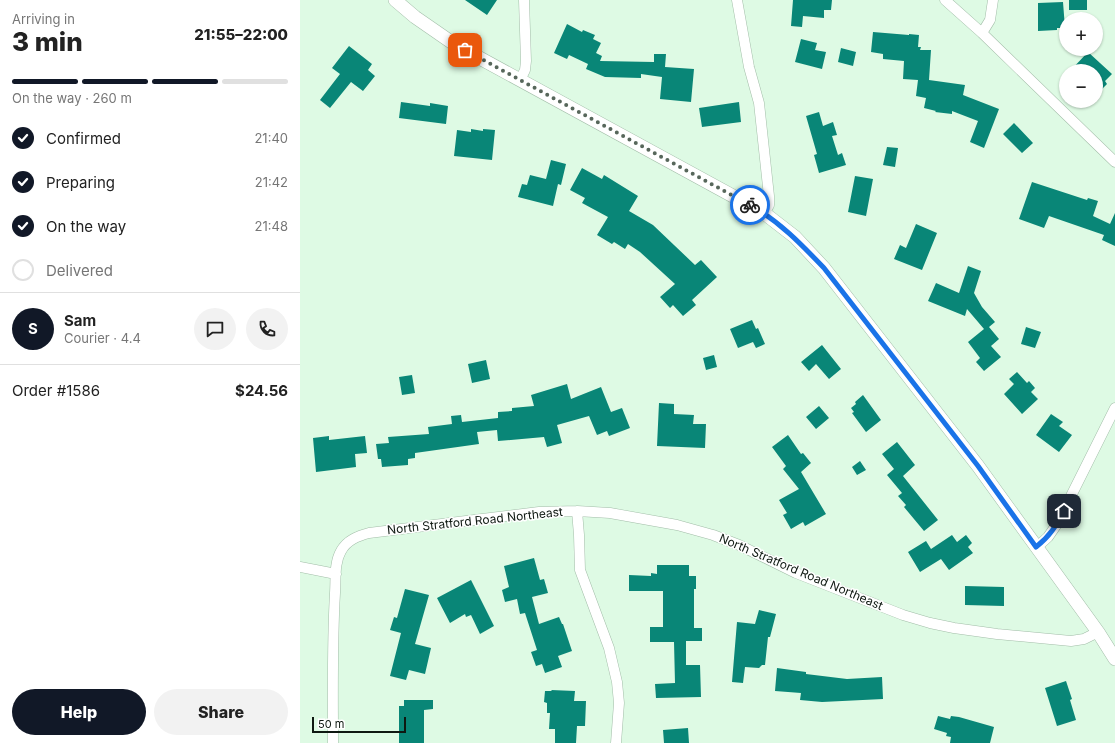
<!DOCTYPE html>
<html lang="en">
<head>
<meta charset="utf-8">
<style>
	body { margin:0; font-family:Inter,sans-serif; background:#f2f2f2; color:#222; height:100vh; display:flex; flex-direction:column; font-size:15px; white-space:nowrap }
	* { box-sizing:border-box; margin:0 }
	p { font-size:13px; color:#767676 }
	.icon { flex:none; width:22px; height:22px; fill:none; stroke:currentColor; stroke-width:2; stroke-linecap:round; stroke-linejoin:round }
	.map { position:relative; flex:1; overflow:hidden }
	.drawer { display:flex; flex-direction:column; background:#fff; width:300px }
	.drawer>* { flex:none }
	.fabs { position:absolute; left:759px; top:12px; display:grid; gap:8px }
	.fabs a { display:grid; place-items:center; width:44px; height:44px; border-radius:50%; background:#fff; box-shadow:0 1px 3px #0004; font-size:20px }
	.scale { position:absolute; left:12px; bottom:10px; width:94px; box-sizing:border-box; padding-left:4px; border:2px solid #0e1811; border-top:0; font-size:11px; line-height:14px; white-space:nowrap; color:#0e1811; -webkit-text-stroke:3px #fff; paint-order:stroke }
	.pin { position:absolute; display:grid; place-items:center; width:34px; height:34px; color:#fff; margin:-17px; border-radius:8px; box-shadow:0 2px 6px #0006 }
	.courier { position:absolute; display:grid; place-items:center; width:40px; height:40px; margin:-20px; border:3px solid #1a73e8; border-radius:50%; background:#fff; color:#222; box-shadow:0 1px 5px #0007 }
	.head em { font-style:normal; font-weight:800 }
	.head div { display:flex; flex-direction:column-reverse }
	.head { display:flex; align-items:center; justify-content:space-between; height:68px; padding:0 12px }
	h1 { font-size:26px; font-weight:800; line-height:30px }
	.bar { display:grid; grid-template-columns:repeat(4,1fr); gap:6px 4px; align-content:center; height:48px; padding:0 12px }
	.bar i { height:5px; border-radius:3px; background:#e0e0e0 }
	.bar .current { background:#111827 }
	.bar p { grid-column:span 4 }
	.line { display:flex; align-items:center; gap:10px; padding:0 12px; border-top:1px solid #e0e0e0 }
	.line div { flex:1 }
	.round { display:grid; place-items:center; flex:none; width:42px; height:42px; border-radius:21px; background:#f2f2f2 }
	ol { padding:0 12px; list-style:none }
	li { display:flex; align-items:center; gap:12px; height:44px }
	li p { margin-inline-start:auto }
	li .icon { padding:4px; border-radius:50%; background:#111827; color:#fff; stroke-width:4 }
	li:last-child { color:#767676 }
	li i { width:22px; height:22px; border:2px solid #e0e0e0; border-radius:50% }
	.cta { display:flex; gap:8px; margin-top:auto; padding:8px 12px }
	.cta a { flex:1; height:46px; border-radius:24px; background:#111827; color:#fff; font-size:16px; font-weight:800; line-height:46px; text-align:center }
	.cta a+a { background:#f2f2f2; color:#222 }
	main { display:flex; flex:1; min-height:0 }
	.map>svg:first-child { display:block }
</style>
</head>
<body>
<main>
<section class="drawer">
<div class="head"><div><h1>3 min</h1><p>Arriving in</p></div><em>21:55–22:00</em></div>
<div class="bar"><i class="current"></i><i class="current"></i><i class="current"></i><i></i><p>On the way · 260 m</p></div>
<ol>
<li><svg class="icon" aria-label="check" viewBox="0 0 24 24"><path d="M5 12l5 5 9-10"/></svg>Confirmed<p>21:40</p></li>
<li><svg class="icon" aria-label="check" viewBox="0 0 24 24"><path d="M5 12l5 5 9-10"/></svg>Preparing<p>21:42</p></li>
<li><svg class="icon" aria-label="check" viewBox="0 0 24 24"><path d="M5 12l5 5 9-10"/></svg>On the way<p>21:48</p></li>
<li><i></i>Delivered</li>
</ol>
<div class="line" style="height:72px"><b class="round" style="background:#111827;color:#fff">S</b><div><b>Sam</b><p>Courier · 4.4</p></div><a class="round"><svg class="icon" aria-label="chat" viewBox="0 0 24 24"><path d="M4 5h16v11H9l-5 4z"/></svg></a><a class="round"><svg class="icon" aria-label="phone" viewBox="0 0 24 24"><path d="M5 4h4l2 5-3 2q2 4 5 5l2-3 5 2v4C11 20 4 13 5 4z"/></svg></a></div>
<div class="line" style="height:52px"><div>Order #1586</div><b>$24.56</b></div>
<div class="cta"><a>Help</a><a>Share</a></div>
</section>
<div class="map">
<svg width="815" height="743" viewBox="0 0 815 743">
	<rect width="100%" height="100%" fill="#defae4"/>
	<path fill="#098677" d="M165 0H197L187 15Z
		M493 0H532L531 10H524V18L503 16 502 27 491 26Z
		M769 0H787V10H769Z
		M763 2 765 28H757V30L738 31V3Z
		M267 24 282 32 283 30 295 35 293 39 301 43 296 53 302 56 300 61 354 62V54H366L365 67 394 69 391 102 360 99 362 77 341 74V78L305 77 286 69 288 64 269 55 267 59 254 53Z
		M573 32 609 35V34L619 35 618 47H621L620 50H631L629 80 665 85 663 95 699 109 684 148 670 142 678 121 652 111V114L635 112 636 111 624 108 626 98 616 96 618 80 603 79 604 61 583 59V54L571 52Z
		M501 39 517 43 515 50 526 52 522 69 495 62Z
		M49 46 72 64 68 70 75 76 63 91 51 82 30 108 20 100 40 74 32 68Z
		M541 48 556 52 553 66 538 62Z
		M788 52 812 74 805 81 807 84 796 95V71H770Z
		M101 102 130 106V103L148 106 146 124 99 118Z
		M439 102 441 122 402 127 399 108Z
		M519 112 523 126 533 122 537 135 532 136 538 155 542 153 546 165 519 173 514 155 517 154 506 116Z
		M714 123 733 143 722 153 703 134Z
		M171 129 183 131V129L195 130 192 160 154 156 157 130 171 132Z
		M587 147 598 148 595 167 583 165Z
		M251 160 266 164 261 185 258 184 253 206 218 197 222 184 227 185 230 175 246 179Z
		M282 168 302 179 304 175 338 196 329 211 353 225 395 265 401 260 417 277 392 300 396 305 383 316 373 305 370 308 360 297 375 284 340 252 328 244 325 249 314 242 312 244 297 235 308 217 282 203 285 198 270 190Z
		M555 176 573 179 566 216 548 212Z
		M732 182 787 200 788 198 798 201 793 216 810 224 815 213V246L802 240 804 235 749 216 744 228 719 219Z
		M616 224 637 233 622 270 594 259 600 245 606 248Z
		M668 266 681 271 674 293 682 307 695 322 689 327 699 339 691 346 701 357 684 371 676 362 680 358 668 342 684 329 667 309 665 316 628 301 636 283 659 293Z
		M452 320 456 329 458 328 465 344 456 348 453 342 438 348 430 329Z
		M726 327 741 332 735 348 721 344Z
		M522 345 541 369 529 379 516 364 509 371 501 362Z
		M414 355 417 367 406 370 403 358Z
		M186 360 190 379 172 383 168 364Z
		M717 372 727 383 729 381 735 388 731 392 738 399 722 414 704 394 714 384 709 379Z
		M112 375 115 393 102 395 99 377Z
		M267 384 271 399 301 387 311 412 322 408 330 428 309 436 307 431 297 435 289 416 257 425 262 443 247 447 244 437 198 441 197 430 177 432 179 444 115 453V458L108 459V465L82 467 81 459H78L76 444 89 443 88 437 129 434 128 427 152 424 151 416 161 415 162 422 198 418V412L212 411V408L234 406 231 395Z
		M563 395 581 420 566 432 552 413 554 412 551 408 556 404 555 402Z
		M359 403 374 404V414L394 415 393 424H406L405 448 357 446Z
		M519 406 529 418 516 429 506 417Z
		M751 414 763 422 759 426 772 435 759 452 736 435Z
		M488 435 501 454 503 453 511 463 501 472 526 514 505 526 503 522 491 529 483 515 487 513 479 500 499 489 483 469 486 466 472 447Z
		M29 436V440L65 436 67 453 55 454 56 467 16 472 13 438Z
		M597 442 615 465 603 476 638 520 624 531 604 507 606 505 598 496 602 493 587 475 594 469 582 454Z
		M560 461 566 470 557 475 552 467Z
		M652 535 657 542 666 535 672 543 668 547 673 553 649 570 641 559 620 572 608 552 626 541 631 549Z
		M234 558 240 580 244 579 248 593 232 597 239 624 259 617 262 624H263L272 651 258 656 262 667 245 673 242 664 236 666 231 652 237 650 225 613 220 614 217 599 205 602 202 590 209 587 204 566Z
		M357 565H389V576H396V589H394V628H402V641H386V665H400L401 697 356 698 355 684 375 683 374 642H350V627H363V591H329V575L351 576V573L357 574Z
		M171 580 194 626 180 634 171 615 166 617 165 614 150 623 137 598Z
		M665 586 704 587V606L665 605Z
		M105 589 129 595 115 644 131 648 125 674 109 670 106 680 90 676 101 633 90 630 94 617 97 618Z
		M459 610 476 614 470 637H468L465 665H462L459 668 445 667 443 683 432 682 437 622 455 624Z
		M477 668 506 672V674L547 679 582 677 583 699 522 702 500 700 501 693 475 691Z
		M766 681 772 699 770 700 776 720 757 726 745 688Z
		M251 690 275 691 274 701H286L285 726H277L276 743H255V729H249L250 713H247V703L244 702 245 691H252Z
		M104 700H133V709L124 710V743H99V706H104Z
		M638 716 650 719 651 716 659 717 694 727 690 743H650L651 737 646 736 647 733 634 729Z
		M388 728 389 743H364L363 730Z"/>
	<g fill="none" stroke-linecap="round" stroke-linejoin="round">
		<defs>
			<path id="minor" d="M437 0 449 67 459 103 469 196V205L464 213
				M645 0 682 33 815 162
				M682 33 690 20 693 0
				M220 80 225 70 226 61 224 0
				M277 511 279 535 280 570 309 648 317 682 319 703 316 743
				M737 547 748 537 757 524 815 408
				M0 567 36 574
				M33 743C33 693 32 643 35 593 36 579 34 563 41 551 47 540 58 536 69 533L239 512 277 511 310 513 377 525 413 535 439 545 496 573 603 615 630 623 654 628 697 634 771 641 784 639 798 632"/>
			<path id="tertiary" d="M95 0 115 17 154 44 464 213 495 237 524 268 678 466 798 632 815 659"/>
		</defs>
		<use href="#minor" stroke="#a2bda8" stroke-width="11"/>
		<use href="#tertiary" stroke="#a2bda8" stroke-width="14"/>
		<use href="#minor" stroke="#fff" stroke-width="10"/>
		<use href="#tertiary" stroke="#fff" stroke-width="13"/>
	</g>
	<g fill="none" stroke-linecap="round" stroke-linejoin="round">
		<path stroke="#57675b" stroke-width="4" stroke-dasharray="0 7.2" d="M165 50 450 205"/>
		<path stroke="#1a73e8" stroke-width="5" d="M450 205C479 221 501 244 524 268L678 466 736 547C750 536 756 526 764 511"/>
	</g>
	<g text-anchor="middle" stroke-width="3" stroke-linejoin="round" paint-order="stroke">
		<g font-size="12" fill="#0e1811" stroke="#fff">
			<text transform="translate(175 521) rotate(-6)" y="4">North Stratford Road Northeast</text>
			<text transform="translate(501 572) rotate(23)" y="4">North Stratford Road Northeast</text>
		</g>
	</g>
</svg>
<div class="fabs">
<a>+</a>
<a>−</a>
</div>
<div class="scale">50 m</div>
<div class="pin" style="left:165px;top:50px;background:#ea580c"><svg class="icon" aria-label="bag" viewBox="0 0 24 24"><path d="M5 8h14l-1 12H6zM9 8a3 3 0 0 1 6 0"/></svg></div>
<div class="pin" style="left:764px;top:511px;background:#1f2937"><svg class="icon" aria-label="home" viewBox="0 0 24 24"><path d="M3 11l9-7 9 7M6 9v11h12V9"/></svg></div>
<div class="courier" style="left:450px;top:205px"><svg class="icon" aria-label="bike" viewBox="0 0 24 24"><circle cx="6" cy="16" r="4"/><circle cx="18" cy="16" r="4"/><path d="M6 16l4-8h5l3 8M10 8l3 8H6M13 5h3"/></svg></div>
</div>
</main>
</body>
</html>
